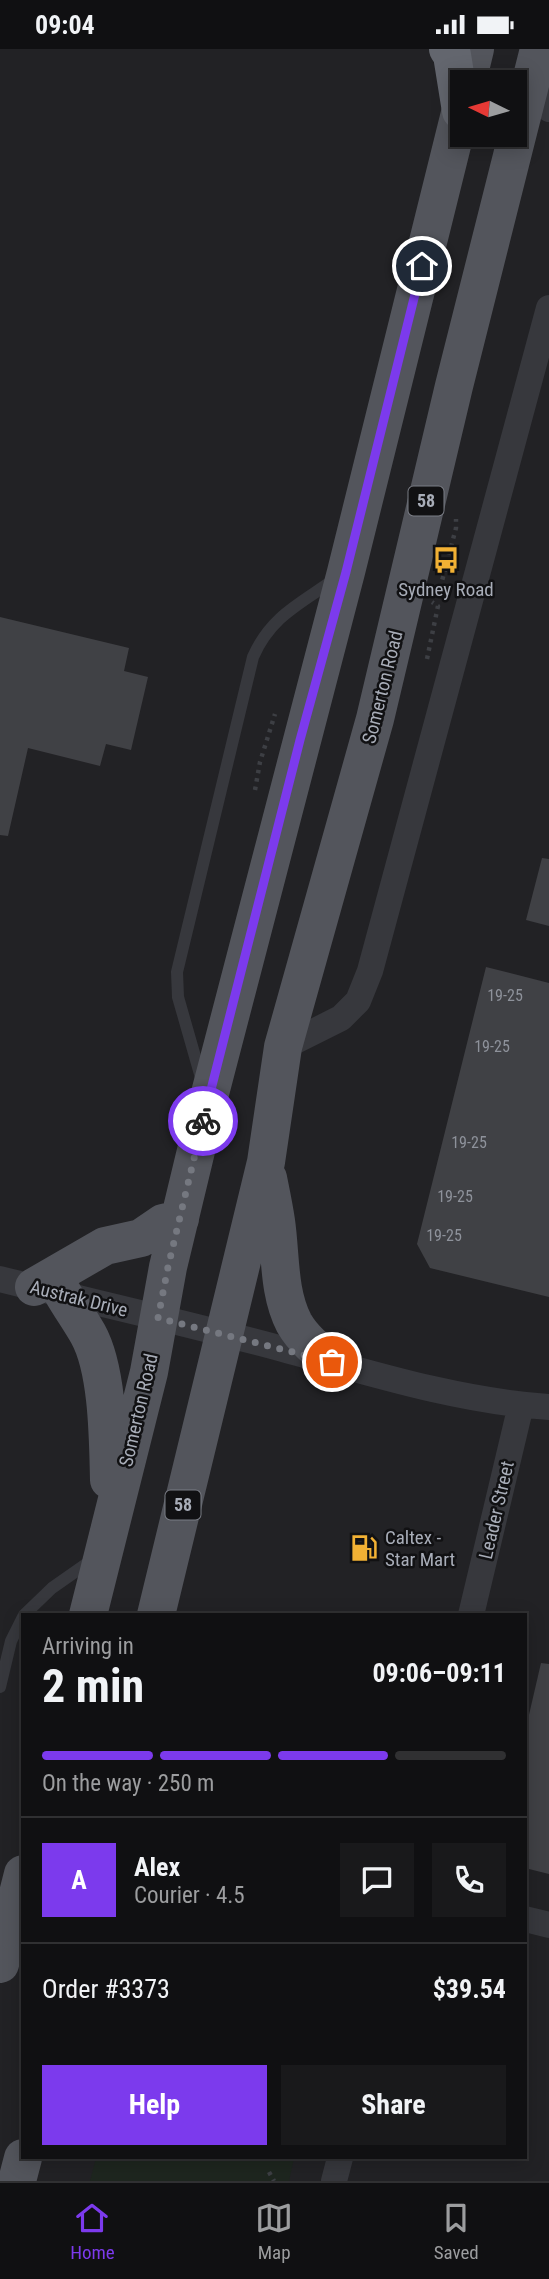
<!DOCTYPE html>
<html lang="en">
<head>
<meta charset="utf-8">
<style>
	body { margin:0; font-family:"Roboto Condensed",sans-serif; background:#19191b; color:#f1f3f6; height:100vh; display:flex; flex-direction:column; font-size:26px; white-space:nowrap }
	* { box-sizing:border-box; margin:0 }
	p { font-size:23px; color:#9c9d9f }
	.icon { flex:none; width:38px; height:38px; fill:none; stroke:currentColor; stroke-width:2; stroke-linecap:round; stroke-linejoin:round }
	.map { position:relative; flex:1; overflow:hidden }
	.details { position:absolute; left:21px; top:1564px; width:506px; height:546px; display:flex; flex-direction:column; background:#101012; border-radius:0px; box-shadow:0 4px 18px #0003,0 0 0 2px #303032 }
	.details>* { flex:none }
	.needle { width:46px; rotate:275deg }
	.buttons { position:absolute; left:450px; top:21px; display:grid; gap:14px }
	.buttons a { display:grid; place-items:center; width:77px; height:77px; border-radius:0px; background:#101012; box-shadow:0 4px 18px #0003,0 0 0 2px #303032; font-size:35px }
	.pin { position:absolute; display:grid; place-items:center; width:60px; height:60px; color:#fff; margin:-30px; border:4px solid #fff; border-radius:50%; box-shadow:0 2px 7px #0007 }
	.courier { position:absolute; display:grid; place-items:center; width:70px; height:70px; margin:-35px; border:5px solid #7c3aed; border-radius:50%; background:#fff; color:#222; box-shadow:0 2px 9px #0007 }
	.summary em { font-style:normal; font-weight:700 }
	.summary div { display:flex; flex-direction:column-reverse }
	.summary { display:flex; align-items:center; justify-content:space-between; height:119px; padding:0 21px }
	h1 { font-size:46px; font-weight:700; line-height:52px }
	.bar { display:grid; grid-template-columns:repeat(4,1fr); gap:10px 7px; align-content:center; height:84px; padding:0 21px }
	.bar i { height:9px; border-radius:5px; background:#303032 }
	.bar .active { background:#7c3aed }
	.bar p { grid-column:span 4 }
	.line { display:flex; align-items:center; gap:18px; padding:0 21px; border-top:2px solid #303032 }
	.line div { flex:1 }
	.round { display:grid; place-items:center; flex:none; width:74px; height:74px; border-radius:0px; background:#19191b }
	.action { display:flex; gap:14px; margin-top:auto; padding:14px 21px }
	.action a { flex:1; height:80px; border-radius:0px; background:#7c3aed; color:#fff; font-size:28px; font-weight:700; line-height:80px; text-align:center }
	.action a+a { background:#19191b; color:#f1f3f6 }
	.status { display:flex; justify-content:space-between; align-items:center; height:49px; padding:0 35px; background:#101012; direction:ltr }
	.status svg { height:19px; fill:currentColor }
	.menu { display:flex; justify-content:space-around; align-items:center; height:98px; border-top:2px solid #303032; background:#101012; font-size:19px; color:#9c9d9f }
	.menu a { display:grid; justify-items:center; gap:4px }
	.menu .active { color:#7c3aed }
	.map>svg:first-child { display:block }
</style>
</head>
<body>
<div class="status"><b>09:04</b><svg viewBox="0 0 49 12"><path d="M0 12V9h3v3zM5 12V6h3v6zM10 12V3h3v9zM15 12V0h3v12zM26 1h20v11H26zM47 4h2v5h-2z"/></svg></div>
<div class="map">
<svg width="549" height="2132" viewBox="0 0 549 2132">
	<rect width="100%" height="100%" fill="#161618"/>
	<path fill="#222225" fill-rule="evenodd" d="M0 0H549V2132H0ZM462 33H514V86H462ZM23 1566H525V2109H23Z"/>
	<path fill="#1e261f" d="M96 2109H294L289 2132H90Z"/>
	<path fill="#404145" d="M0 568 129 599 124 622 148 628 131 701 106 695 100 717 28 699 8 787 0 786Z
		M542 809 549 810V877L526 871Z
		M486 918 549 934V1248L430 1219 417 1195Z
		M541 1614 549 1615V1825L525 1819V1683Z"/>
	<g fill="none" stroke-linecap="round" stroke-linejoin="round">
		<path stroke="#3d3f44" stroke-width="4.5" stroke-dasharray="3.5 5" stroke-linecap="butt" d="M438 547 456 479V470
			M427 610 438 557 432 553
			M255 741 260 713 275 665
			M269 2123 274 2132"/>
		<path stroke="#37383d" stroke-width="12" d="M202 1032 178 948 177 923 253 608C271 567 300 555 335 530
			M24 1566 52 1539 92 1511
			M0 1638 11 1592 23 1568"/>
		<path stroke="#37383d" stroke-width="26" d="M531 31 549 60
			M283 998 341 969 358 952 370 922 549 259
			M0 1230C93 1253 186 1274 279 1299 367 1323 457 1352 549 1358
			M471 1566 521 1356
			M525 1870 549 1876
			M334 2132 340 2109"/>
		<path stroke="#53555c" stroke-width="38" d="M467 33 475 0
			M268 1129C271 1144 274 1158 276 1172 281 1206 278 1243 294 1274 303 1290 318 1302 332 1313
			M34 1238 105 1197 141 1189 163 1174 180 1170
			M62 1243C70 1257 80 1271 88 1285 108 1321 108 1390 109 1431
			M88 1566 149 1323 168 1218 208 1052 346 523 462 56
			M156 1566 266 1113 283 998 375 670 454 337 539 0
			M0 1915 23 1825
			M17 2132 23 2109"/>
		<path stroke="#63666e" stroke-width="38" d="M448 0 452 6 461 62"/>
	</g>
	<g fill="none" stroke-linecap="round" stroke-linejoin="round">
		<path stroke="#757880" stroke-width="7" stroke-dasharray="0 12.6" d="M203 1072 168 1218 158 1269 332 1313"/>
		<path stroke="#7c3aed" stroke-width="9" d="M203 1072 300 691 346 523 422 217"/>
	</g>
	<defs>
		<symbol id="bus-bare" viewBox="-9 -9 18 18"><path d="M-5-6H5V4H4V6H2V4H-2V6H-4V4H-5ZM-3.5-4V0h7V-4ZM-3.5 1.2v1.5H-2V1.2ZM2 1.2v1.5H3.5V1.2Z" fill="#f2b134" stroke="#111113" stroke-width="2.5" paint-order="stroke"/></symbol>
		<symbol id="fuel-bare" viewBox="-9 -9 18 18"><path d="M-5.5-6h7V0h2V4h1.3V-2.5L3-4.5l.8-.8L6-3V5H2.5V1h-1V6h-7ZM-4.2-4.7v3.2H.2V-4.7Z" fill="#f2b134" stroke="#111113" stroke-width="2.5" paint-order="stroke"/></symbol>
	</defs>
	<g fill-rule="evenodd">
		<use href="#bus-bare" x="427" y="492" width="38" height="38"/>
		<use href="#fuel-bare" x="345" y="1480" width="38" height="38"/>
	</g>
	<g text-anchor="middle" stroke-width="5" stroke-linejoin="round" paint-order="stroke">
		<g font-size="16" fill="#8e929b">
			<text x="505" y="952">19-25</text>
			<text x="492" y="1003">19-25</text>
			<text x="469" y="1099">19-25</text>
			<text x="455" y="1153">19-25</text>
			<text x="444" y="1192">19-25</text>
		</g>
		<g fill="#111113" stroke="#7b7e86" stroke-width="2">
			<rect x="408.5" y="437.5" width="35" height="29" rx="5"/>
			<rect x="165.5" y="1441.5" width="35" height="29" rx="5"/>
		</g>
		<g font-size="18" font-weight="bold" fill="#a8adb8">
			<text x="426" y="458">58</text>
			<text x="183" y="1462">58</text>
		</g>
		<g font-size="19" fill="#a8adb8" stroke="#111113">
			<text x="446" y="547">Sydney Road</text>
			<text x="385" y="1495" text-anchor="start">Caltex -<tspan x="385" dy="22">Star Mart</tspan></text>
		</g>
		<g font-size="19" fill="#a8adb8" stroke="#111113">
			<text transform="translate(382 638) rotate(-76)" y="7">Somerton Road</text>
			<text transform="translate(79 1249) rotate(14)" y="7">Austrak Drive</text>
			<text transform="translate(138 1361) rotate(-77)" y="7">Somerton Road</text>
			<text transform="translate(496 1461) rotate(-77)" y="7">Leader Street</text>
		</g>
	</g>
</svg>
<div class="buttons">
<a><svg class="needle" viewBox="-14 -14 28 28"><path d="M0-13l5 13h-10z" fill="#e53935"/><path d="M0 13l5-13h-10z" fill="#9c9d9f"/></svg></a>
</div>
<div class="pin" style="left:332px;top:1313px;background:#ea580c"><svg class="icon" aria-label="bag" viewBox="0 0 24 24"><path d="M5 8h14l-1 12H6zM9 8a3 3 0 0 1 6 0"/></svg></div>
<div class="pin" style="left:422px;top:217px;background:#1f2937"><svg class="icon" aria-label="home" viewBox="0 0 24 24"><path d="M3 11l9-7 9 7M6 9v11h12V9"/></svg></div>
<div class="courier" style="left:203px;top:1072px"><svg class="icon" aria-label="bike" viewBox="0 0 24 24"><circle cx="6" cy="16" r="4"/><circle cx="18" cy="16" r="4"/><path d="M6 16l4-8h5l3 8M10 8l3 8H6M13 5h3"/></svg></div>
<section class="details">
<div class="summary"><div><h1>2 min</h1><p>Arriving in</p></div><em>09:06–09:11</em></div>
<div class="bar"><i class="active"></i><i class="active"></i><i class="active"></i><i></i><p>On the way · 250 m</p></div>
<div class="line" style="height:126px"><b class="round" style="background:#7c3aed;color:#fff">A</b><div><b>Alex</b><p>Courier · 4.5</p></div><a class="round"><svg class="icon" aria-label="chat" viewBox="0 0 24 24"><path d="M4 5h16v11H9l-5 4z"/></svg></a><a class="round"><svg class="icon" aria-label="phone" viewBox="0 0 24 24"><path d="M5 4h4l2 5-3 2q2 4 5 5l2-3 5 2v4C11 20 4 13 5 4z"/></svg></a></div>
<div class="line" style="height:91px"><div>Order #3373</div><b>$39.54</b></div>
<div class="action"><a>Help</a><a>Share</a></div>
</section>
</div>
<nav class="menu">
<a class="active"><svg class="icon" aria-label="home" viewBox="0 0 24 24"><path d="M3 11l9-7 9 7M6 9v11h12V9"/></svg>Home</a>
<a><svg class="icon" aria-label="map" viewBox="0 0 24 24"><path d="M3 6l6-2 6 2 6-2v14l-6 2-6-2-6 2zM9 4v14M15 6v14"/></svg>Map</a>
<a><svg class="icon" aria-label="saved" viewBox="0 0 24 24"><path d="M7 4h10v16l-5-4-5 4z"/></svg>Saved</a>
</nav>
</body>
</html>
